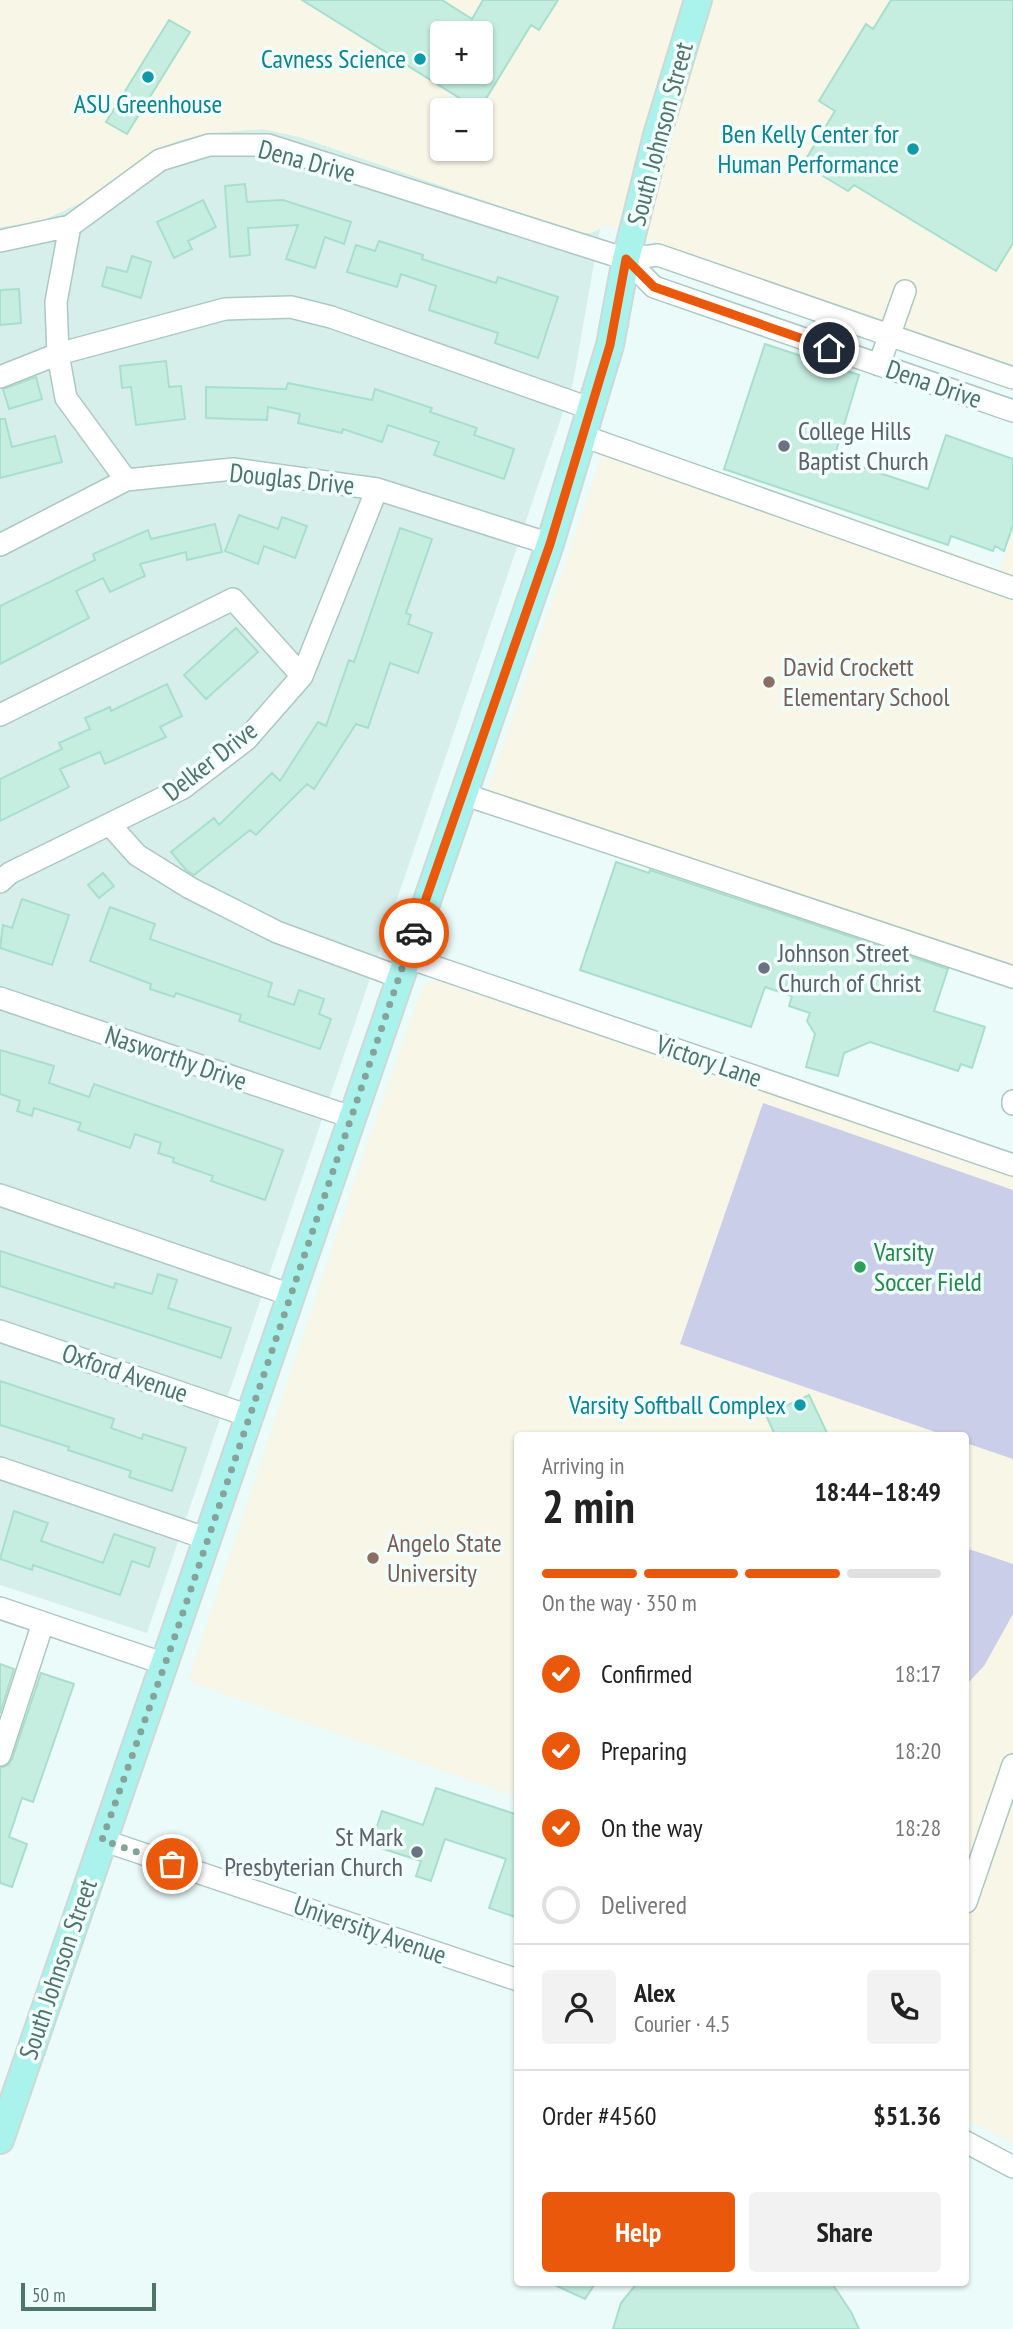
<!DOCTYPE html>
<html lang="en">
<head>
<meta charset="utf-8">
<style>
	body { margin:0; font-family:"PT Sans Narrow",sans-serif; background:#f2f2f2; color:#222; height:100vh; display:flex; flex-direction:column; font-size:26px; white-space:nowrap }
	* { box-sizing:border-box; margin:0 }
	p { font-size:23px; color:#767676 }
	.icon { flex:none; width:38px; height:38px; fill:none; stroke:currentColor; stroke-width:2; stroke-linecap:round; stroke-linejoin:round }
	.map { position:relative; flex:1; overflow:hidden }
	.sheet { position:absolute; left:514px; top:1432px; width:455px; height:854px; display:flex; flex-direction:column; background:#fff; border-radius:7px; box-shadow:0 2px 5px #0004 }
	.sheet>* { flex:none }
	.tools { position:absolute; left:430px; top:21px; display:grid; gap:14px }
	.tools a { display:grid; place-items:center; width:63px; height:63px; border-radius:7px; background:#fff; box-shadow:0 2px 5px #0004; font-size:35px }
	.scale { position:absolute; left:21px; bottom:18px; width:135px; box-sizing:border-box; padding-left:7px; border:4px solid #507467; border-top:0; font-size:19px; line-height:24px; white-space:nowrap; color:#507467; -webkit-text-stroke:5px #f1fefc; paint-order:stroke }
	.pin { position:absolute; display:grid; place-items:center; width:60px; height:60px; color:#fff; margin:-30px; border:4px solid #fff; border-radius:50%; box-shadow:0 2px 7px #0007 }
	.courier { position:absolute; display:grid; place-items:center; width:70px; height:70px; margin:-35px; border:5px solid #ea580c; border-radius:50%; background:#fff; color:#222; box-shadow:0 2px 9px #0007 }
	.summary em { font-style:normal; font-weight:800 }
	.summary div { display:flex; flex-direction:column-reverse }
	.summary { display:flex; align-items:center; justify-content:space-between; height:119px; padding:0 28px }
	h1 { font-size:46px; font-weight:800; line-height:52px }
	.bar { display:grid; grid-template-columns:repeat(4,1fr); gap:10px 7px; align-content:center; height:84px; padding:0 28px }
	.bar i { height:9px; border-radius:5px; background:#e0e0e0 }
	.bar .active { background:#ea580c }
	.bar p { grid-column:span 4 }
	.line { display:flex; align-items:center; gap:18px; padding:0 28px; border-top:2px solid #e0e0e0 }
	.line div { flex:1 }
	.round { display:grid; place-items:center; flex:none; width:74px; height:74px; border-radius:7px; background:#f2f2f2 }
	ol { padding:0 28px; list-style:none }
	li { display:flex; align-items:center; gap:21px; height:77px }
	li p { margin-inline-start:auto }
	li .icon { padding:7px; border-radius:50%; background:#ea580c; color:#fff; stroke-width:4 }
	li:last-child { color:#767676 }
	li i { width:38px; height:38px; border:4px solid #e0e0e0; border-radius:50% }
	.cta { display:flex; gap:14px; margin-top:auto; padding:14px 28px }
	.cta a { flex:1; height:80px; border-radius:7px; background:#ea580c; color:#fff; font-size:28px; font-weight:800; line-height:80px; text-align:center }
	.cta a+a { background:#f2f2f2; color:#222 }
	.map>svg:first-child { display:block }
</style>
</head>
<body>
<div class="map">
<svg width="1013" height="2329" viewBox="0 0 1013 2329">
	<rect width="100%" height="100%" fill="#ebfbf9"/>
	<path fill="#d7efeb" d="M264 129 300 137 579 233H591L600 229 573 383 147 1633 0 1585V227L41 221 89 199 151 152 177 141 207 133Z"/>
	<path fill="#f8f6e7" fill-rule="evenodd" d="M0 0H1013V365L606 225 591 233H579L300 137 264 129 207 133 177 141 151 152 89 199 41 221 0 227ZM443 33H481V72H443ZM443 110H481V149H443Z
		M609 434 1000 569 1013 532V967L488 791Z
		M437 980 1013 1176V2143L966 2119V1435H518V1797L188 1681 372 1130 423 986Z"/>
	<path fill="#cacee8" d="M763 1103 1013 1190V1459L966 1443V1435H944L680 1344Z
		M966 1548 1013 1564V1614L984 1666 966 1685Z"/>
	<path fill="#c5eee1" stroke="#a7dfcc" stroke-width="2" fill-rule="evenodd" d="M302 0H442L472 19 483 0H558L539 30 531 25 479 110ZM443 33H481V72H443Z
		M891 0H1013V243L996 271 854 185 848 191 803 164 835 111 819 101 866 24 873 29Z
		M169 20 190 32 127 134 106 122Z
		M245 184 247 202 283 200 351 222 344 244 325 237 315 268 286 259 298 225 248 228 250 255 230 257 225 186Z
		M203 200 216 227 188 241 192 249 174 258 157 222Z
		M379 241 423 255 422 259 496 283 498 277 558 297 538 358 495 343 498 333 429 310 436 286 401 274 397 287 347 272 356 245 375 251Z
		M132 256 151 262 141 298 102 286 107 267 127 272Z
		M19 289 21 323 0 325V290Z
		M765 344 859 375 834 458 928 489 946 435 1013 459V525L1004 551 995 546 993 551 951 536 948 545 724 469Z
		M166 361 169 387 181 386 185 419 136 425 131 387 122 388 120 366Z
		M36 377 42 399 9 409 3 389Z
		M288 383 372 400 375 389 432 408 430 412 477 428 474 435 514 449 504 479 434 455 439 442 388 425 382 442 343 429 342 433 298 423 300 414 268 407 267 420 206 418V387L286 389Z
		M0 419H5L12 447 55 436 62 462 0 478Z
		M239 515 278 529 282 517 307 526 295 558 264 546 258 564 225 551Z
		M215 524 222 552 187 560 186 552 140 564 145 576 110 592 103 578 76 591 89 618 0 664V606L95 560 93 554 148 530 151 539Z
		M400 528 432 539 406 613 411 615 408 624 432 633 418 673 390 663 368 728 356 724 314 789 307 784 256 835 250 830 194 875 186 870 171 852 214 818 219 825 272 773 280 781 318 722 326 726 349 660 354 662Z
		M236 628 258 652 206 699 184 675Z
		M167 684 182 716 160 727 166 737 105 764 100 752 60 769 69 787 0 821V779L62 749 59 743 90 729 85 718 110 707 111 711Z
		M616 862 649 873 650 870 948 969 934 1011 985 1027 972 1068 961 1064 958 1071 870 1042 844 1053 838 1076 806 1067 815 1034 807 1021 810 1013 789 1006 792 996 765 987 751 1027 580 970Z
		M103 873 114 886 99 898 88 885Z
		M22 899 69 915 52 965 0 948 3 925 12 928Z
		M110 907 155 924 150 939 272 983 268 996 294 1005 299 990 324 999 319 1014 331 1019 320 1049 239 1021 241 1015 176 993 174 997 150 989 151 984 90 961Z
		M0 1050 54 1066 49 1083 89 1097 94 1084 283 1150 265 1200 211 1181 213 1176 173 1162 174 1158 158 1153 161 1143 135 1134 130 1148 78 1130 81 1123 34 1108 32 1116 17 1111 20 1101 0 1094Z
		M0 1251 114 1288 115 1283 152 1294 158 1274 177 1280 168 1308 231 1328 221 1358 0 1286Z
		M0 1381 114 1419 111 1428 142 1439 143 1434 186 1448 172 1491 129 1477 131 1471 68 1450 69 1447 0 1425Z
		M809 1395 828 1435H775L766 1415Z
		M14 1511 48 1523 41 1541 103 1563 114 1534 155 1548 149 1567 132 1561 120 1595 33 1565 32 1570 0 1559Z
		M0 1664 14 1669 0 1713Z
		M41 1673 74 1684 33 1802 22 1798 9 1837 27 1844 12 1887 0 1883V1768L8 1765 12 1759Z
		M436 1788 518 1815V1918L489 1908 506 1859 445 1839 431 1881 416 1876 421 1861 371 1845 382 1811 423 1825Z
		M548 2282H596L585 2299Z
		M638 2282H831L851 2312 859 2329H613L621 2303Z"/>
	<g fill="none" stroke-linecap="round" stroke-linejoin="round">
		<defs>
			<path id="minor" d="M70 226 56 302 58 354 66 398 126 480
				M0 241 70 226 160 160 209 145H268L626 259 658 255 1013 378
				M626 259 654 287 1013 411
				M879 365 905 291
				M0 377 58 354 225 309 291 307 331 317 592 409
				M583 436 1013 588
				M0 545 126 480 233 469 377 489 550 544
				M0 715 233 599 302 676
				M463 794 1013 977
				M111 826 137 855 190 888 277 932 399 977
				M0 882 10 873 183 788 246 740 302 676 377 489
				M406 957 1013 1165
				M0 998 351 1117
				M1013 1101V1104
				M0 1195 291 1295
				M0 1331 249 1416
				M0 1468 208 1539
				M0 1608 165 1664
				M0 1755 43 1623
				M102 1840 518 1980
				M966 1902 1013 1765
				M966 2142 1013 2167"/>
			<path id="major" d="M0 2140 550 544 610 345 626 259 657 135 698 0"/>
		</defs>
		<use href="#minor" stroke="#acc8c0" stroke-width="24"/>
		<use href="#major" stroke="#ced8d4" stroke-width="30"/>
		<use href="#minor" stroke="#fff" stroke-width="21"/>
		<use href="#major" stroke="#aaf3ed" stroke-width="26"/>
	</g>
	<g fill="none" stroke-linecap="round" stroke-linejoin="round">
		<path stroke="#86a39a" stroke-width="7" stroke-dasharray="0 12.6" d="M172 1864 102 1840 174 1639 414 933"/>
		<path stroke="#ea580c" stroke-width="9" d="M414 933 550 544 610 345 626 259 654 287 829 348"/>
	</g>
	<g fill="#0f9aa8" stroke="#f1fefc" stroke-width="2.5">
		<circle cx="420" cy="59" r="7"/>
		<circle cx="148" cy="77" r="7"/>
		<circle cx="913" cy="149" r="7"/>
		<circle cx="800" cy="1405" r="7"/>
	</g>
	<g fill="#6b7280" stroke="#f1fefc" stroke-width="2.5">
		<circle cx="784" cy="446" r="7"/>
		<circle cx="764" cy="968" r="7"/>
		<circle cx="417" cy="1852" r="7"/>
	</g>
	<g fill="#8d6e63" stroke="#f1fefc" stroke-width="2.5">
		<circle cx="769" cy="682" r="7"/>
		<circle cx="373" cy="1558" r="7"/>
	</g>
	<circle fill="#2e9e5b" stroke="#f1fefc" stroke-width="2.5" cx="860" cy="1267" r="7"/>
	<g text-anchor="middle" stroke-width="7" stroke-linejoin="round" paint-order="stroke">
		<g font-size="26" fill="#0d838f" stroke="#f1fefc" text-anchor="end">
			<text x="406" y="68">Cavness Science</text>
			<text x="148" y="113" text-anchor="middle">ASU Greenhouse</text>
			<text x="899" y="143">Ben Kelly Center for<tspan x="899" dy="30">Human Performance</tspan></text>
			<text x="786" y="1414">Varsity Softball Complex</text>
		</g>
		<g font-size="26" fill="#507467" stroke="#f1fefc">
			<text transform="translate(660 134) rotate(-75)" y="9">South Johnson Street</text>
			<text transform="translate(307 161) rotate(15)" y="9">Dena Drive</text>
			<text transform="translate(934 384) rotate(19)" y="9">Dena Drive</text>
			<text transform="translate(292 479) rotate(6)" y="9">Douglas Drive</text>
			<text transform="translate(210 761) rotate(-38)" y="9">Delker Drive</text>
			<text transform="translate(176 1058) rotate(19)" y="9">Nasworthy Drive</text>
			<text transform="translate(709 1061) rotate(19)" y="9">Victory Lane</text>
			<text transform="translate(125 1373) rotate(19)" y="9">Oxford Avenue</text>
			<text transform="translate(370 1930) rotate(19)" y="9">University Avenue</text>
			<text transform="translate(58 1969) rotate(-71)" y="9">South Johnson Street</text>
		</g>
		<g font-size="26" fill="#5b616d" stroke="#f1fefc" text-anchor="start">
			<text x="798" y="440">College Hills<tspan x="798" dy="30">Baptist Church</tspan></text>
			<text x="778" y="962">Johnson Street<tspan x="778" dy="30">Church of Christ</tspan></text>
			<text x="403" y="1846" text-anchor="end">St Mark<tspan x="403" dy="30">Presbyterian Church</tspan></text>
		</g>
		<g font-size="26" fill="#785e54" stroke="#f1fefc" text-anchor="start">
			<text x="783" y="676">David Crockett<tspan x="783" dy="30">Elementary School</tspan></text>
			<text x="387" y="1552">Angelo State<tspan x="387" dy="30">University</tspan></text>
		</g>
		<g font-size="26" fill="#27864d" stroke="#f1fefc" text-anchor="start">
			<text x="874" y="1261">Varsity<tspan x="874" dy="30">Soccer Field</tspan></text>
		</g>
	</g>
</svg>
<div class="tools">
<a>+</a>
<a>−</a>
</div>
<div class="scale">50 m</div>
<div class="pin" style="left:172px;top:1864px;background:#ea580c"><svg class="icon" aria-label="bag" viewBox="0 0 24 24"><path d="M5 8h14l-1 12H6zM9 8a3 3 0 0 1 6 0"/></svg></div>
<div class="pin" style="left:829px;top:348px;background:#1f2937"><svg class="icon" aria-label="home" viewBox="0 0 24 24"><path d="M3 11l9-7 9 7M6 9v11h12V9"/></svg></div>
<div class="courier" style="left:414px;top:933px"><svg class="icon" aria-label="car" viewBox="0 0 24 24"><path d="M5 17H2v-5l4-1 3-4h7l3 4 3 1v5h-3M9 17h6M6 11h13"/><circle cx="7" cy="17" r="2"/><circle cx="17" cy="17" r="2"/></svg></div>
<section class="sheet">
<div class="summary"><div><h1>2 min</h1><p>Arriving in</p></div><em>18:44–18:49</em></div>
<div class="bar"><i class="active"></i><i class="active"></i><i class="active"></i><i></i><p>On the way · 350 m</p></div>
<ol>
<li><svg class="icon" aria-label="check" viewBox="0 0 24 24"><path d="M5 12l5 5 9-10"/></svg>Confirmed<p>18:17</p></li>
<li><svg class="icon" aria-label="check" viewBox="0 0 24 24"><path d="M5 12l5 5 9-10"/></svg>Preparing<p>18:20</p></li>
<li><svg class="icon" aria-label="check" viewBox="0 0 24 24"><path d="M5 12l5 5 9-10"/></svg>On the way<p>18:28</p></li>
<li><i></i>Delivered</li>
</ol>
<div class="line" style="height:126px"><a class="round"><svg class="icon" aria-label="person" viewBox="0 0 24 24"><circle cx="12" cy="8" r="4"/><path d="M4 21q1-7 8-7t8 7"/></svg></a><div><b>Alex</b><p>Courier · 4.5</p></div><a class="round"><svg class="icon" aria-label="phone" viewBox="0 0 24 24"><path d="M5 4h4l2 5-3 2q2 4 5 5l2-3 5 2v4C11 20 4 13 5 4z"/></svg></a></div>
<div class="line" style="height:91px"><div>Order #4560</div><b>$51.36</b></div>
<div class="cta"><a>Help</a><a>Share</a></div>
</section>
</div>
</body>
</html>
